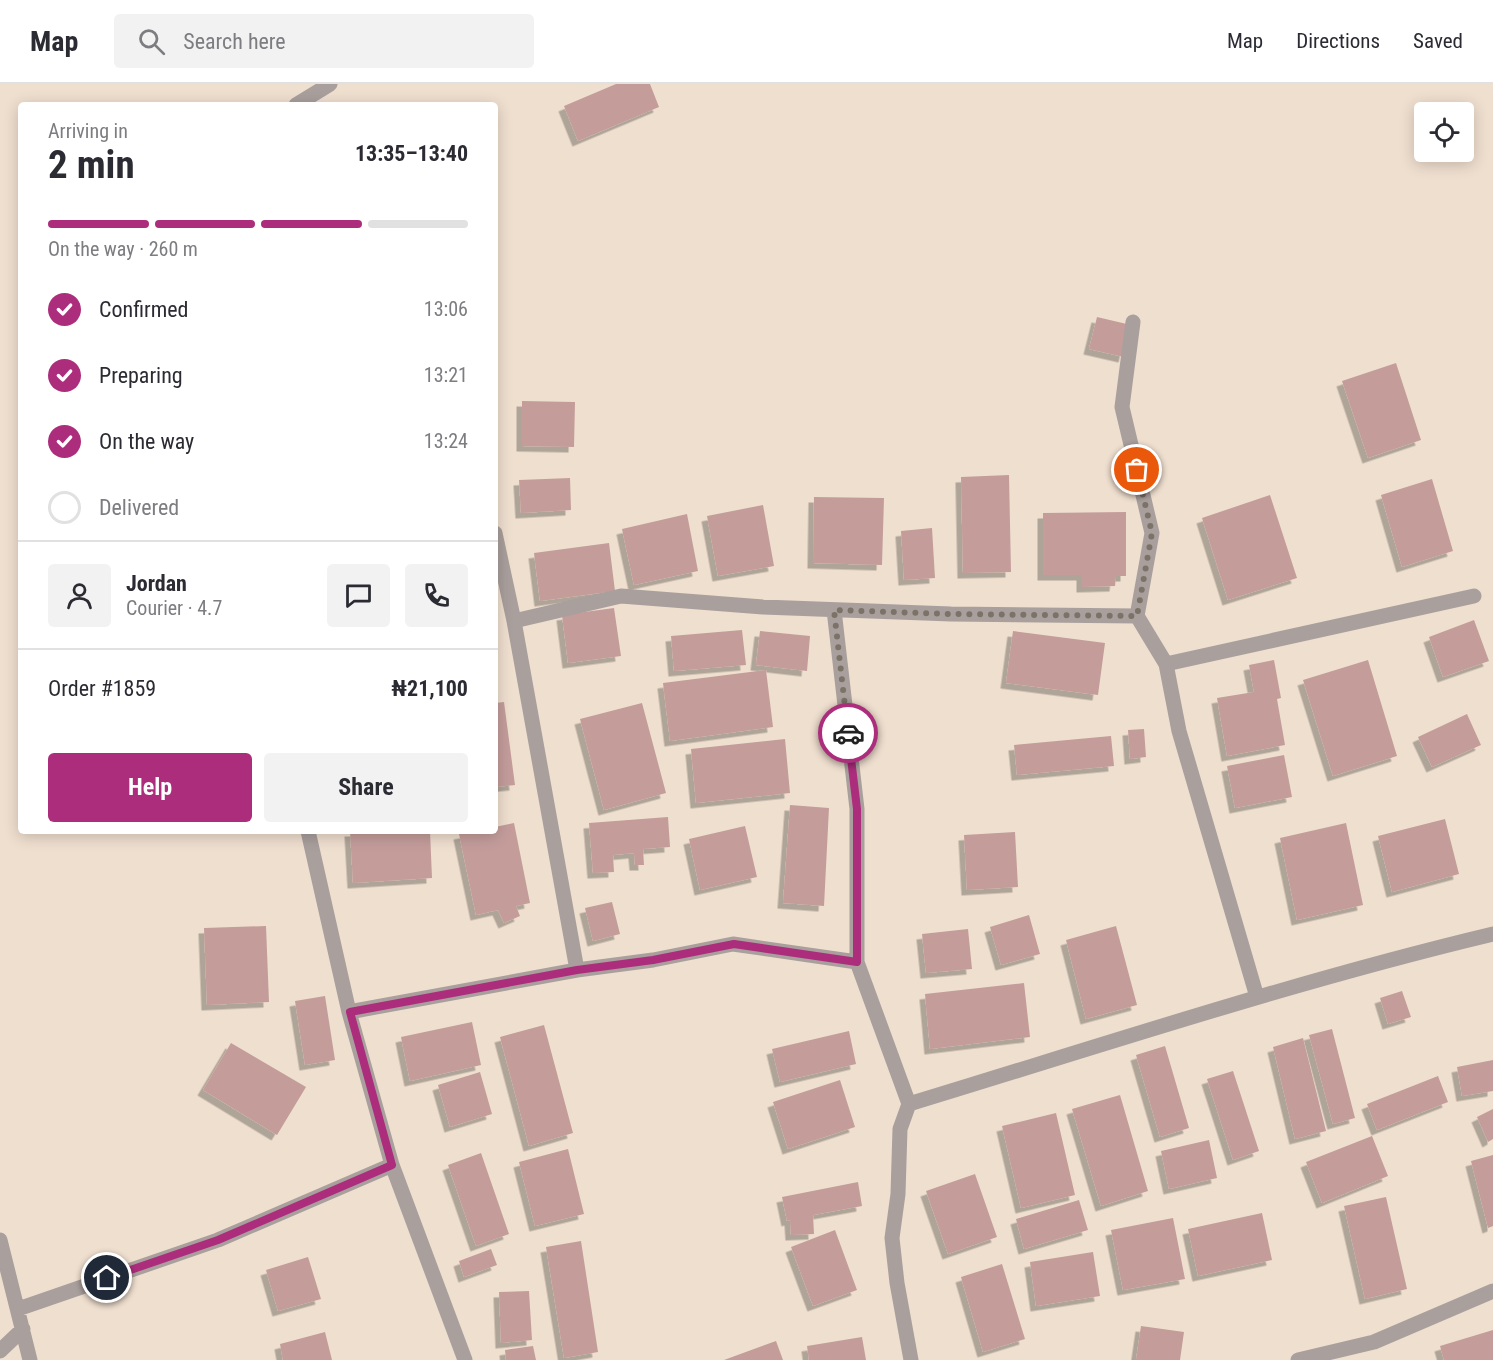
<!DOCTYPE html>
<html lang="en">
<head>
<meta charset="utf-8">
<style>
	body { margin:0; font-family:"Roboto Condensed",sans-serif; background:#f2f2f3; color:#2b2b33; height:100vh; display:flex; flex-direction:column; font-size:22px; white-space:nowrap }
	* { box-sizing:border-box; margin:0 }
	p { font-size:20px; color:#7c7c81 }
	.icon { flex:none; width:33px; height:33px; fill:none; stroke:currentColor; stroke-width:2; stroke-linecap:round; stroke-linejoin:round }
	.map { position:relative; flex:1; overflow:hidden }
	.sheet { position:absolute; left:18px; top:18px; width:480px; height:732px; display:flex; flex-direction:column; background:#fff; border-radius:6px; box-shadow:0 3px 15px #0003 }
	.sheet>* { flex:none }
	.controls { position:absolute; left:1414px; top:18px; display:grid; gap:12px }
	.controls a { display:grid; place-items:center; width:60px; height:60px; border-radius:6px; background:#fff; box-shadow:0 3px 15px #0003; font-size:30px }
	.pin { position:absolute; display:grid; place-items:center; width:51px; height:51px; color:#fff; margin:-26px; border:3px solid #fff; border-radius:50%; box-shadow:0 2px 6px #0007 }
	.courier { position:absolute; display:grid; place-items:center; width:60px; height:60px; margin:-30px; border:4px solid #ac2d7c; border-radius:50%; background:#fff; color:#222; box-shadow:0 2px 8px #0007 }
	.headline em { font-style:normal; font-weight:700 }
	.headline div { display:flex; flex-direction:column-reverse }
	.headline { display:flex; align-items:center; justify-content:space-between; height:102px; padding:0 30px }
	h1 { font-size:39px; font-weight:700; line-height:45px }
	.bar { display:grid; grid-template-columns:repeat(4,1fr); gap:9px 6px; align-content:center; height:72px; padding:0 30px }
	.bar i { height:8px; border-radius:4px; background:#e1e1e2 }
	.bar .on { background:#ac2d7c }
	.bar p { grid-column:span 4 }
	.line { display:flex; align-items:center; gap:15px; padding:0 30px; border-top:2px solid #e1e1e2 }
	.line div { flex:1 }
	.round { display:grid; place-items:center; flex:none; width:63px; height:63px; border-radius:6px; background:#f2f2f3 }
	ol { padding:0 30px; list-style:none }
	li { display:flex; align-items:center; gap:18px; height:66px }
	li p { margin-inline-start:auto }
	li .icon { padding:6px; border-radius:50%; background:#ac2d7c; color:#fff; stroke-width:4 }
	li:last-child { color:#7c7c81 }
	li i { width:33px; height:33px; border:3px solid #e1e1e2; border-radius:50% }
	.button { display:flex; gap:12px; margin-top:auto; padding:12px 30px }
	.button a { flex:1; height:69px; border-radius:6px; background:#ac2d7c; color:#fff; font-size:24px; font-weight:700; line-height:69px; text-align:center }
	.button a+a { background:#f2f2f3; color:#2b2b33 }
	header { display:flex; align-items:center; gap:36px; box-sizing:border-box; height:84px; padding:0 30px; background:#fff; border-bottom:2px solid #e1e1e2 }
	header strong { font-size:28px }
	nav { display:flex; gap:33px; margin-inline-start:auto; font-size:21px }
	.search { width:420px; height:54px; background:#f2f2f3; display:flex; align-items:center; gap:15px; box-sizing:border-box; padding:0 21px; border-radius:6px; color:#7c7c81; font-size:22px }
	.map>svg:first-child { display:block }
</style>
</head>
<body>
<header>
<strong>Map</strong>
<div class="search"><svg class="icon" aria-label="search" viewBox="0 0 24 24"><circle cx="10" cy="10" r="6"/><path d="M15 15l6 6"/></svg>Search here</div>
<nav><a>Map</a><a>Directions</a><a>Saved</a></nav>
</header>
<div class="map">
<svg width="1493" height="1276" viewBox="0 0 1493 1276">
	<defs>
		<filter id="shadow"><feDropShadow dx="-5.5" dy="5.5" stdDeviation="0" flood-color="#0004"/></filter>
	</defs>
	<rect width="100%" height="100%" fill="#efdfcf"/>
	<path fill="#c49d9b" filter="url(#shadow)" d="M616 0H650L659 23 578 57 564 22Z
		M1097 233 1131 241 1124 273 1089 265Z
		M1396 279 1421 356 1368 374 1342 297Z
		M522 317 575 318 574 363 522 362Z
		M1009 391 1011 488 963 489 961 393Z
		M570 394 571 426 521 429 519 396Z
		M1432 395 1453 467 1402 483 1381 411Z
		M1270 411 1297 494 1228 516 1202 434Z
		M814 413 884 414 882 481 813 479Z
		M763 421 774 482 718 492 707 432Z
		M1126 428V492H1116L1115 502 1082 503V491H1043V429Z
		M687 430 698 487 634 501 622 445Z
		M932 444 935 494 904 496 901 447Z
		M609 459 615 507 540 517 534 469Z
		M614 524 621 572 568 579 562 531Z
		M1474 536 1489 577 1443 593 1429 553Z
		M742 546 746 581 674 587 671 552Z
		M760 547 810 552 807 587 756 581Z
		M1013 547 1105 559 1098 611 1006 599Z
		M1274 576 1281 614 1277 615 1285 661 1227 672 1217 614 1254 608 1249 581Z
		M1368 576 1397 672 1333 692 1303 596Z
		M766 586 773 643 670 657 663 599Z
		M504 618 515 701 495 703V619Z
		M642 619 666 709 604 726 580 635Z
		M1467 630 1481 661 1432 683 1418 653Z
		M1144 645 1146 673 1130 675 1128 646Z
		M1111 652 1114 682 1017 691 1014 661Z
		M785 655 790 709 696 719 691 665Z
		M1284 671 1292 713 1235 724 1227 682Z
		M790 721 829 724 824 822 783 819Z
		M668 733 670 763 643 765 644 781H635L634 769 613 771 614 788 593 789 589 739Z
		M1445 735 1459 790 1392 808 1378 752Z
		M514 739 530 819 516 822 520 832 504 839 498 826 476 831 459 750 475 747H495V743Z
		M1346 739 1363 821 1297 836 1280 754Z
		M745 742 757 793 700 806 689 755Z
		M350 747H430L432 794 353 799Z
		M1015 748 1018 803 967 806 964 751Z
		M612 818 620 850 593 857 585 824Z
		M1029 831 1040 870 1001 881 990 843Z
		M266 842 269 918 207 921 204 844Z
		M1116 842 1137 921 1086 935 1066 856Z
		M968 845 972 885 926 889 922 850Z
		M1024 899 1030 953 930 965 925 910Z
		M1402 907 1411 933 1388 940 1380 914Z
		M325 912 335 976 305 981 295 917Z
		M472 938 481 981 410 997 401 953Z
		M544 941 573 1049 529 1062 500 953Z
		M1332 945 1355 1034 1333 1040 1309 951Z
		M849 947 856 980 780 998 772 965Z
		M1303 954 1326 1047 1295 1055 1273 963Z
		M231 959 306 1003 277 1051 203 1006Z
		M1165 962 1189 1044 1160 1053 1136 971Z
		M1493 976V1007L1462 1012 1457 983Z
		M1233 987 1259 1067 1233 1076 1207 995Z
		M480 988 492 1030 450 1043 438 1001Z
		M1438 992 1448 1018 1377 1046 1367 1020Z
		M840 996 855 1043 788 1065 773 1018Z
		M1120 1011 1148 1107 1101 1122 1072 1025Z
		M1493 1025V1055L1488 1058 1477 1033Z
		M1056 1029 1075 1111 1021 1124 1002 1042Z
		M1372 1052 1388 1092 1322 1119 1306 1078Z
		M1209 1056 1217 1094 1169 1105 1161 1067Z
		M568 1065 584 1130 535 1142 519 1078Z
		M481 1069 509 1150 476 1162 448 1081Z
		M1493 1071V1142L1488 1144 1471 1077Z
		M975 1090 997 1153 948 1170 926 1107Z
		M858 1098 862 1122 813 1131 814 1150 791 1151 790 1136 787 1137 782 1113Z
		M1386 1113 1407 1205 1365 1215 1344 1122Z
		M1079 1116 1088 1146 1024 1165 1016 1135Z
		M1262 1129 1272 1176 1198 1192 1188 1145Z
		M1173 1134 1185 1195 1123 1206 1111 1146Z
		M835 1146 857 1206 813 1222 791 1163Z
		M581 1157 598 1268 564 1274 546 1163Z
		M491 1165 497 1181 464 1193 459 1177Z
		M1093 1168 1100 1212 1036 1222 1030 1178Z
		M308 1173 321 1215 278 1227 266 1186Z
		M1002 1180 1025 1255 983 1268 961 1193Z
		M529 1207 532 1256 501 1259 499 1208Z
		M1141 1242 1184 1248 1180 1276H1136Z
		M1493 1246V1276H1444L1440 1262Z
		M325 1248 332 1276H283L280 1260Z
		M862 1253 866 1276H809L807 1262Z
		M776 1257 783 1276H724Z
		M533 1262 536 1276H506L505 1266Z"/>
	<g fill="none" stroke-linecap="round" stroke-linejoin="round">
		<path stroke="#a99f9d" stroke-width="15" d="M296 21 330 0
			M1133 238 1122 323 1152 449 1137 532
			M495 449 514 537 577 886
			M834 526 857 725V878L909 1020 900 1045 898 1110 892 1154 897 1199 911 1276
			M514 537 621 512 763 523 951 530 1137 532 1166 580 1179 647 1257 913
			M1166 580 1474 512
			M308 747 349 928 392 1081 465 1276
			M349 928 577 886 653 876 733 860 857 878
			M909 1020C1103 961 1296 897 1493 850
			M0 1156 30 1276
			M18 1225 218 1156 392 1081
			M0 1267 23 1245
			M1298 1276 1374 1258 1493 1207"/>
	</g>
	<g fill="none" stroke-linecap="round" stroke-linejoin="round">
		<path stroke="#7b7268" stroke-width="6" stroke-dasharray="0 10.8" d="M848 649 834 526 951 530 1137 532 1152 449 1137 386"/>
		<path stroke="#ac2d7c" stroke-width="8" d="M107 1194 218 1156 392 1081 350 928 577 886 653 876 734 860 857 878V725L848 649"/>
	</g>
</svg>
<div class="controls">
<a><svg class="icon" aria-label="locate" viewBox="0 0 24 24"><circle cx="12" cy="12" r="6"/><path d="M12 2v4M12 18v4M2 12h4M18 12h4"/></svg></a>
</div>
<div class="pin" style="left:1137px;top:386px;background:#ea580c"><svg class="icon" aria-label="bag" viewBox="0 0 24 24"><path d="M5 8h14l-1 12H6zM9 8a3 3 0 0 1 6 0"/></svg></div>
<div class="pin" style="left:107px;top:1194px;background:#1f2937"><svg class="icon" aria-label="home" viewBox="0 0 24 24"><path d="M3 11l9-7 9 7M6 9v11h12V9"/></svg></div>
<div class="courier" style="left:848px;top:649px"><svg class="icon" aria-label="car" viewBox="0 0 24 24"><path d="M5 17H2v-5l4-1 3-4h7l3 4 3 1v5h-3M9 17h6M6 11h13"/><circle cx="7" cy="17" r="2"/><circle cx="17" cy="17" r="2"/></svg></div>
<section class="sheet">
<div class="headline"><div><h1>2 min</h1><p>Arriving in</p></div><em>13:35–13:40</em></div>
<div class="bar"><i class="on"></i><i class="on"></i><i class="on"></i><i></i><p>On the way · 260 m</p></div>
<ol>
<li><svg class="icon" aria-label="check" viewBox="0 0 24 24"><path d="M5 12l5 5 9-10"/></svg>Confirmed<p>13:06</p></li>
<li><svg class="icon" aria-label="check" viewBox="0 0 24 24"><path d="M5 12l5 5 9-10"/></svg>Preparing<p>13:21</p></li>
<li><svg class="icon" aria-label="check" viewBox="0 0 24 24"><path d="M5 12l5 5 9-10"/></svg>On the way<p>13:24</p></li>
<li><i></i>Delivered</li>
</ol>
<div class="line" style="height:108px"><a class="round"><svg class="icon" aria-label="person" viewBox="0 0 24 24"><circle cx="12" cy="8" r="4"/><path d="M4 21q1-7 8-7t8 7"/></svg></a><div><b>Jordan</b><p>Courier · 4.7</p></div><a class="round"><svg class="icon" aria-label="chat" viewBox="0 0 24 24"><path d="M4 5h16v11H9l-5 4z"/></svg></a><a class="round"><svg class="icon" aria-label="phone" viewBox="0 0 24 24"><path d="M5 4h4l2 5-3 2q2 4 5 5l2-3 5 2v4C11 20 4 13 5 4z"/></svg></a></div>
<div class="line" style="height:78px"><div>Order #1859</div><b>₦21,100</b></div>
<div class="button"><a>Help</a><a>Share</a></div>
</section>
</div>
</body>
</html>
